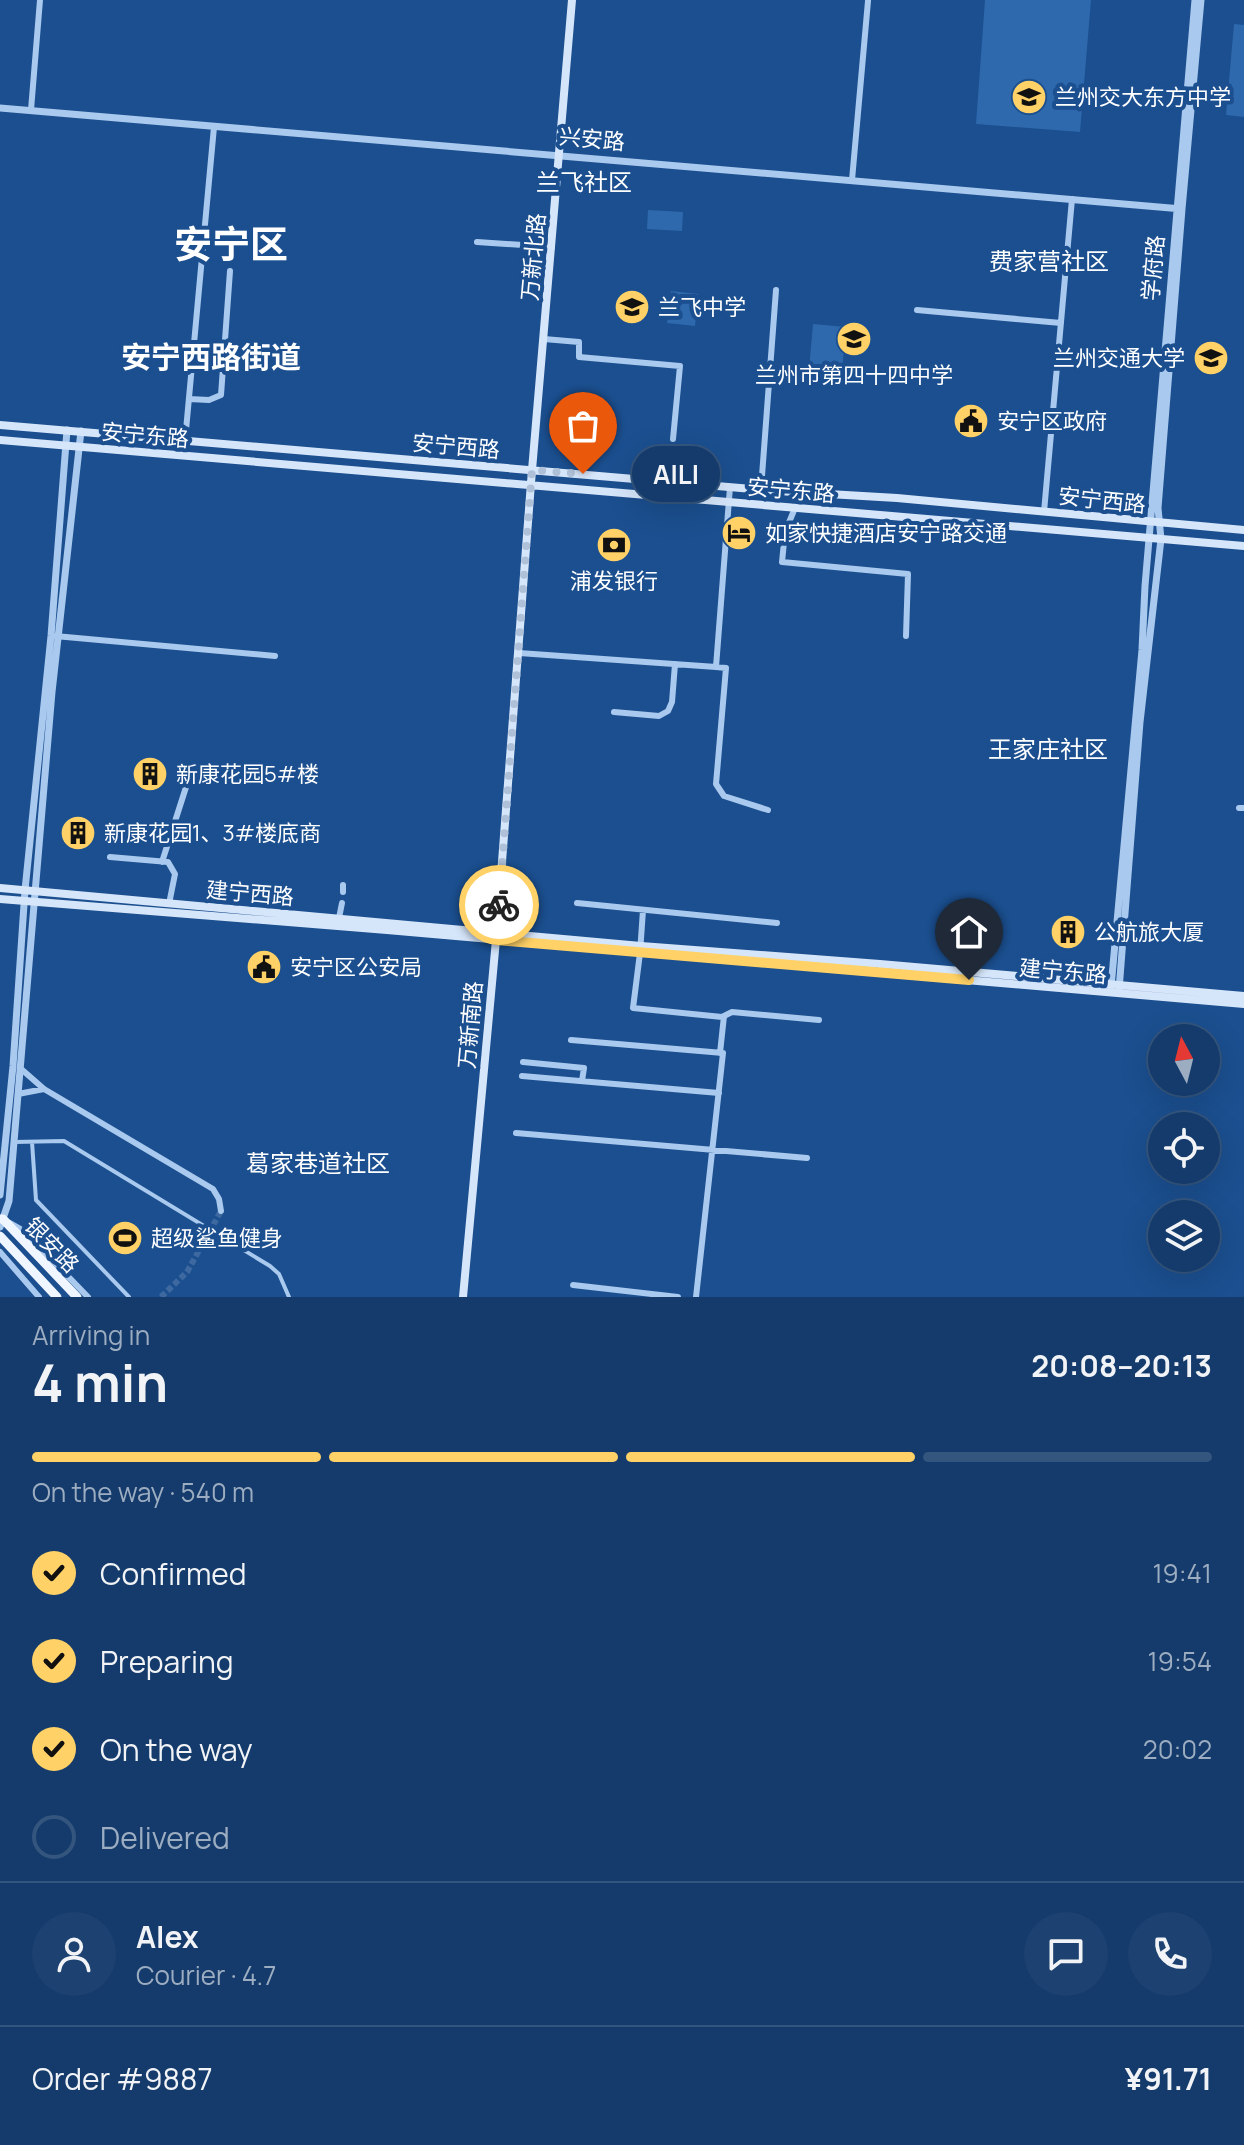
<!DOCTYPE html>
<html lang="en">
<head>
<meta charset="utf-8">
<style>
	body { margin:0; font-family:Manrope,"Noto Sans SC",sans-serif; background:#1d4271; color:#f1f3f6; height:100vh; display:flex; flex-direction:column; font-size:30px; white-space:nowrap }
	* { box-sizing:border-box; margin:0 }
	p { font-size:26px; color:#9dadc1 }
	.icon { flex:none; width:44px; height:44px; fill:none; stroke:currentColor; stroke-width:2; stroke-linecap:round; stroke-linejoin:round }
	.map { position:relative; height:1297px; overflow:hidden }
	.side { display:flex; flex-direction:column; background:#143b6b; flex:1 }
	.side>* { flex:none }
	.needle { width:52px; rotate:353deg }
	.controls { position:absolute; left:1148px; top:1024px; display:grid; gap:16px }
	.controls a { display:grid; place-items:center; width:72px; height:72px; border-radius:50%; background:#143b6b; box-shadow:0 8px 32px #0002,0 0 0 2px #33557e; font-size:40px }
	.pin { position:absolute; display:grid; place-items:center; width:68px; height:68px; color:#fff; margin:-82px -34px; border-radius:50% 50% 50% 0; rotate:-45deg; box-shadow:0 0 8px #0007 }
	.pin .icon { rotate:45deg }
	.courier { position:absolute; display:grid; place-items:center; width:80px; height:80px; margin:-40px; border:6px solid #ffd166; border-radius:50%; background:#fff; color:#222; box-shadow:0 2px 10px #0007 }
	.bubble { position:absolute; height:56px; border-radius:28px; background:#143b6b; box-shadow:0 8px 32px #0002,0 0 0 2px #33557e; font-size:26px; font-weight:700; line-height:56px; text-align:center }
	.head em { font-style:normal; font-weight:700 }
	.head div { display:flex; flex-direction:column-reverse }
	.head { display:flex; align-items:center; justify-content:space-between; height:136px; padding:0 32px }
	h1 { font-size:52px; font-weight:700; line-height:60px }
	.bar { display:grid; grid-template-columns:repeat(4,1fr); gap:12px 8px; align-content:center; height:96px; padding:0 32px }
	.bar i { height:10px; border-radius:6px; background:#33557e }
	.bar .selected { background:#ffd166 }
	.bar p { grid-column:span 4 }
	.line { display:flex; align-items:center; gap:20px; padding:0 32px; border-top:2px solid #33557e }
	.line div { flex:1 }
	.round { display:grid; place-items:center; flex:none; width:84px; height:84px; border-radius:42px; background:#1d4271 }
	ol { padding:0 32px; list-style:none }
	li { display:flex; align-items:center; gap:24px; height:88px }
	li p { margin-inline-start:auto }
	li .icon { padding:8px; border-radius:50%; background:#ffd166; color:#111; stroke-width:4 }
	li:last-child { color:#9dadc1 }
	li i { width:44px; height:44px; border:4px solid #33557e; border-radius:50% }
	.map>svg:first-child { display:block }
</style>
</head>
<body>
<div class="map">
<svg width="1244" height="1297" viewBox="0 0 1244 1297">
	<rect width="100%" height="100%" fill="#1b4f8f"/>
	<path fill="#2e69ad" d="M985 0H1091L1080 132 976 124Z
		M1234 24 1244 25V117L1226 115Z
		M648 210 683 212 682 231 647 229Z
		M671 291 698 294 695 326 667 323Z
		M813 324 846 327 842 371 809 369Z"/>
	<g fill="none" stroke-linecap="round" stroke-linejoin="round">
		<path stroke="#3d69a0" stroke-width="6" stroke-dasharray="6 3" stroke-linecap="butt" d="M161 1297 187 1272 221 1211"/>
		<path stroke="#a9c9ee" stroke-width="4" d="M14 1142 64 1141 270 1266 279 1274 289 1297
			M32 1142 36 1200 129 1297"/>
		<path stroke="#a9c9ee" stroke-width="6" d="M31 110 40 0
			M852 180 868 1
			M477 242 552 247
			M917 310 1061 323
			M544 339 579 342V357L680 366 673 439
			M189 399 209 400 221 395 230 271
			M185 441 214 127
			M761 489 776 290
			M795 508 785 532 782 562 908 574 906 636
			M1044 512 1072 199
			M55 636 275 656
			M519 653 716 667 730 487
			M716 667 726 668 716 784 724 796 768 810
			M614 712 659 716 668 711 672 702 675 664
			M1239 808H1244
			M110 857 168 862 175 874 169 904
			M162 862 187 784
			M343 892V885
			M577 903 777 923
			M643 910 640 953 633 1008 722 1017 732 1012 819 1020
			M339 918 342 903
			M571 1040 723 1053 696 1297
			M720 1053 724 1016
			M523 1062 584 1068 582 1081
			M20 1068 44 1089 213 1189 219 1199 221 1211
			M522 1076 719 1093
			M18 1094 44 1089
			M516 1133 807 1158
			M10 1223 24 1231 88 1297
			M0 1252 39 1297
			M573 1285 678 1297"/>
		<path stroke="#a9c9ee" stroke-width="7" d="M0 108 1182 209
			M1111 987 1142 650 1145 586 1195 0
			M1119 990 1140 722 1161 539 1158 508 1182 209 1201 0
			M0 1195 13 1066 25 890 51 636 67 430
			M0 1227 9 1201 52 692 81 431"/>
		<path stroke="#d6e6fa" stroke-width="8" d="M0 425 777 491 897 498 1244 530
			M0 440 1244 546
			M0 888 641 946 880 964 1244 996
			M0 899 387 930 1244 1004
			M463 1297 496 940 532 470 572 0"/>
		<path stroke="#f0f6ff" stroke-width="9" d="M0 1219H3L77 1297
			M0 1236 57 1297"/>
	</g>
	<g fill="none" stroke-linecap="round" stroke-linejoin="round">
		<path stroke="#afc1d8" stroke-width="8" stroke-dasharray="0 14.4" d="M499 905 532 470 583 474"/>
		<path stroke="#ffd166" stroke-width="10" d="M499 905 496 940 969 980"/>
	</g>
	<defs>
		<symbol id="school-disc" viewBox="-11 -11 22 22"><circle r="9.5" fill="#ffd166" stroke="#1b4f8f"/><path d="M0-5L7-2L0 1L-7-2ZM-4 1L0 2.5L4 1V4Q0 6-4 4Z" fill="#111"/></symbol>
		<symbol id="university-disc" viewBox="-11 -11 22 22"><circle r="9.5" fill="#ffd166" stroke="#1b4f8f"/><path d="M0-5L7-2L0 1L-7-2ZM-4 1L0 2.5L4 1V4Q0 6-4 4Z" fill="#111"/></symbol>
		<symbol id="civic-disc" viewBox="-11 -11 22 22"><circle r="9.5" fill="#ffd166" stroke="#1b4f8f"/><path d="M-.6-6.5H3V-4.5H.6V-3L4-1V1h2V6H-6V1h2V-1L-.6-3ZM-1.2 2.5V6h2.4V2.5Z" fill="#111"/></symbol>
		<symbol id="hotel-disc" viewBox="-11 -11 22 22"><circle r="9.5" fill="#ffd166" stroke="#1b4f8f"/><path d="M-6-4.5h1.5V1H6V5H4.5V3h-9V5H-6ZM-4 0a1.8 1.8 0 1 1 3.6 0ZM.5 0V-2.5h3Q6-2.5 6 0Z" fill="#111"/></symbol>
		<symbol id="bank-disc" viewBox="-11 -11 22 22"><circle r="9.5" fill="#ffd166" stroke="#1b4f8f"/><path d="M-6-4H6V4H-6ZM0-2.3a2.3 2.3 0 1 0 0 4.6a2.3 2.3 0 1 0 0-4.6Z" fill="#111"/></symbol>
		<symbol id="building-disc" viewBox="-11 -11 22 22"><circle r="9.5" fill="#ffd166" stroke="#1b4f8f"/><path d="M-4-6H4V6H1V3H-1V6H-4ZM-2.5-4.3h1.7v1.8h-1.7ZM.8-4.3h1.7v1.8H.8ZM-2.5-1h1.7V.8h-1.7ZM.8-1h1.7V.8H.8Z" fill="#111"/></symbol>
		<symbol id="stadium-disc" viewBox="-11 -11 22 22"><circle r="9.5" fill="#ffd166" stroke="#1b4f8f"/><path d="M0-5a6.5 5 0 1 0 0 10a6.5 5 0 1 0 0-10ZM-3.5-1.8h7v3.6h-7Z" fill="#111"/></symbol>
	</defs>
	<g fill-rule="evenodd">
		<use href="#school-disc" x="1009" y="77" width="40" height="40"/>
		<use href="#school-disc" x="612" y="287" width="40" height="40"/>
		<use href="#school-disc" x="834" y="319" width="40" height="40"/>
		<use href="#university-disc" x="1191" y="338" width="40" height="40"/>
		<use href="#civic-disc" x="951" y="401" width="40" height="40"/>
		<use href="#hotel-disc" x="719" y="513" width="40" height="40"/>
		<use href="#bank-disc" x="594" y="525" width="40" height="40"/>
		<use href="#building-disc" x="130" y="754" width="40" height="40"/>
		<use href="#building-disc" x="58" y="813" width="40" height="40"/>
		<use href="#building-disc" x="1048" y="912" width="40" height="40"/>
		<use href="#civic-disc" x="244" y="947" width="40" height="40"/>
		<use href="#stadium-disc" x="105" y="1218" width="40" height="40"/>
	</g>
	<g text-anchor="middle" stroke-width="8" stroke-linejoin="round" paint-order="stroke">
		<g font-size="22" fill="#fff" stroke="#1b4f8f" text-anchor="start">
			<text x="1055" y="105">兰州交大东方中学</text>
			<text x="658" y="315">兰飞中学</text>
			<text x="1185" y="366" text-anchor="end">兰州交通大学</text>
			<text x="854" y="383" text-anchor="middle">兰州市第四十四中学</text>
			<text x="997" y="429">安宁区政府</text>
			<text x="765" y="541">如家快捷酒店安宁路交通</text>
			<text x="614" y="589" text-anchor="middle">浦发银行</text>
			<text x="176" y="782">新康花园5#楼</text>
			<text x="104" y="841">新康花园1、3#楼底商</text>
			<text x="1094" y="940">公航旅大厦</text>
			<text x="290" y="975">安宁区公安局</text>
			<text x="151" y="1246">超级鲨鱼健身</text>
		</g>
		<g font-size="22" fill="#fff" stroke="#1b4f8f">
			<text transform="translate(592 139) rotate(5)" y="8">兴安路</text>
			<text transform="translate(533 257) rotate(-85)" y="8">万新北路</text>
			<text transform="translate(1153 268) rotate(-85)" y="8">学府路</text>
			<text transform="translate(145 435) rotate(5)" y="8">安宁东路</text>
			<text transform="translate(456 446) rotate(5)" y="8">安宁西路</text>
			<text transform="translate(791 490) rotate(5)" y="8">安宁东路</text>
			<text transform="translate(1102 500) rotate(6)" y="8">安宁西路</text>
			<text transform="translate(250 893) rotate(5)" y="8">建宁西路</text>
			<text transform="translate(1063 971) rotate(5)" y="8">建宁东路</text>
			<text transform="translate(470 1025) rotate(-85)" y="8">万新南路</text>
			<text transform="translate(52 1245) rotate(46)" y="8">银安路</text>
		</g>
		<g font-size="24" fill="#fff" stroke="#1b4f8f">
			<text x="584" y="191">兰飞社区</text>
			<text x="1049" y="270">费家营社区</text>
			<text x="1048" y="758">王家庄社区</text>
			<text x="318" y="1172">葛家巷道社区</text>
		</g>
		<g font-size="30" font-weight="bold" fill="#fff" stroke="#1b4f8f">
			<text x="211" y="368">安宁西路街道</text>
		</g>
		<g font-size="38" font-weight="bold" fill="#fff" stroke="#1b4f8f">
			<text x="231" y="258">安宁区</text>
		</g>
	</g>
</svg>
<div class="controls">
<a><svg class="needle" viewBox="-14 -14 28 28"><path d="M0-13l5 13h-10z" fill="#e53935"/><path d="M0 13l5-13h-10z" fill="#9dadc1"/></svg></a>
<a><svg class="icon" aria-label="locate" viewBox="0 0 24 24"><circle cx="12" cy="12" r="6"/><path d="M12 2v4M12 18v4M2 12h4M18 12h4"/></svg></a>
<a><svg class="icon" aria-label="layers" viewBox="0 0 24 24"><path d="M12 4l9 5-9 5-9-5zM3 14l9 5 9-5"/></svg></a>
</div>
<div class="pin" style="left:583px;top:474px;background:#ea580c"><svg class="icon" aria-label="bag" viewBox="0 0 24 24"><path d="M5 8h14l-1 12H6zM9 8a3 3 0 0 1 6 0"/></svg></div>
<div class="pin" style="left:969px;top:980px;background:#1f2937"><svg class="icon" aria-label="home" viewBox="0 0 24 24"><path d="M3 11l9-7 9 7M6 9v11h12V9"/></svg></div>
<div class="courier" style="left:499px;top:905px"><svg class="icon" aria-label="bike" viewBox="0 0 24 24"><circle cx="6" cy="16" r="4"/><circle cx="18" cy="16" r="4"/><path d="M6 16l4-8h5l3 8M10 8l3 8H6M13 5h3"/></svg></div>
<div class="bubble" style="left:632px;top:446px;width:88px">AILI</div>
</div>
<section class="side">
<div class="head"><div><h1>4 min</h1><p>Arriving in</p></div><em>20:08–20:13</em></div>
<div class="bar"><i class="selected"></i><i class="selected"></i><i class="selected"></i><i></i><p>On the way · 540 m</p></div>
<ol>
<li><svg class="icon" aria-label="check" viewBox="0 0 24 24"><path d="M5 12l5 5 9-10"/></svg>Confirmed<p>19:41</p></li>
<li><svg class="icon" aria-label="check" viewBox="0 0 24 24"><path d="M5 12l5 5 9-10"/></svg>Preparing<p>19:54</p></li>
<li><svg class="icon" aria-label="check" viewBox="0 0 24 24"><path d="M5 12l5 5 9-10"/></svg>On the way<p>20:02</p></li>
<li><i></i>Delivered</li>
</ol>
<div class="line" style="height:144px"><a class="round"><svg class="icon" aria-label="person" viewBox="0 0 24 24"><circle cx="12" cy="8" r="4"/><path d="M4 21q1-7 8-7t8 7"/></svg></a><div><b>Alex</b><p>Courier · 4.7</p></div><a class="round"><svg class="icon" aria-label="chat" viewBox="0 0 24 24"><path d="M4 5h16v11H9l-5 4z"/></svg></a><a class="round"><svg class="icon" aria-label="phone" viewBox="0 0 24 24"><path d="M5 4h4l2 5-3 2q2 4 5 5l2-3 5 2v4C11 20 4 13 5 4z"/></svg></a></div>
<div class="line" style="height:104px"><div>Order #9887</div><b>¥91.71</b></div>
</section>
</body>
</html>
